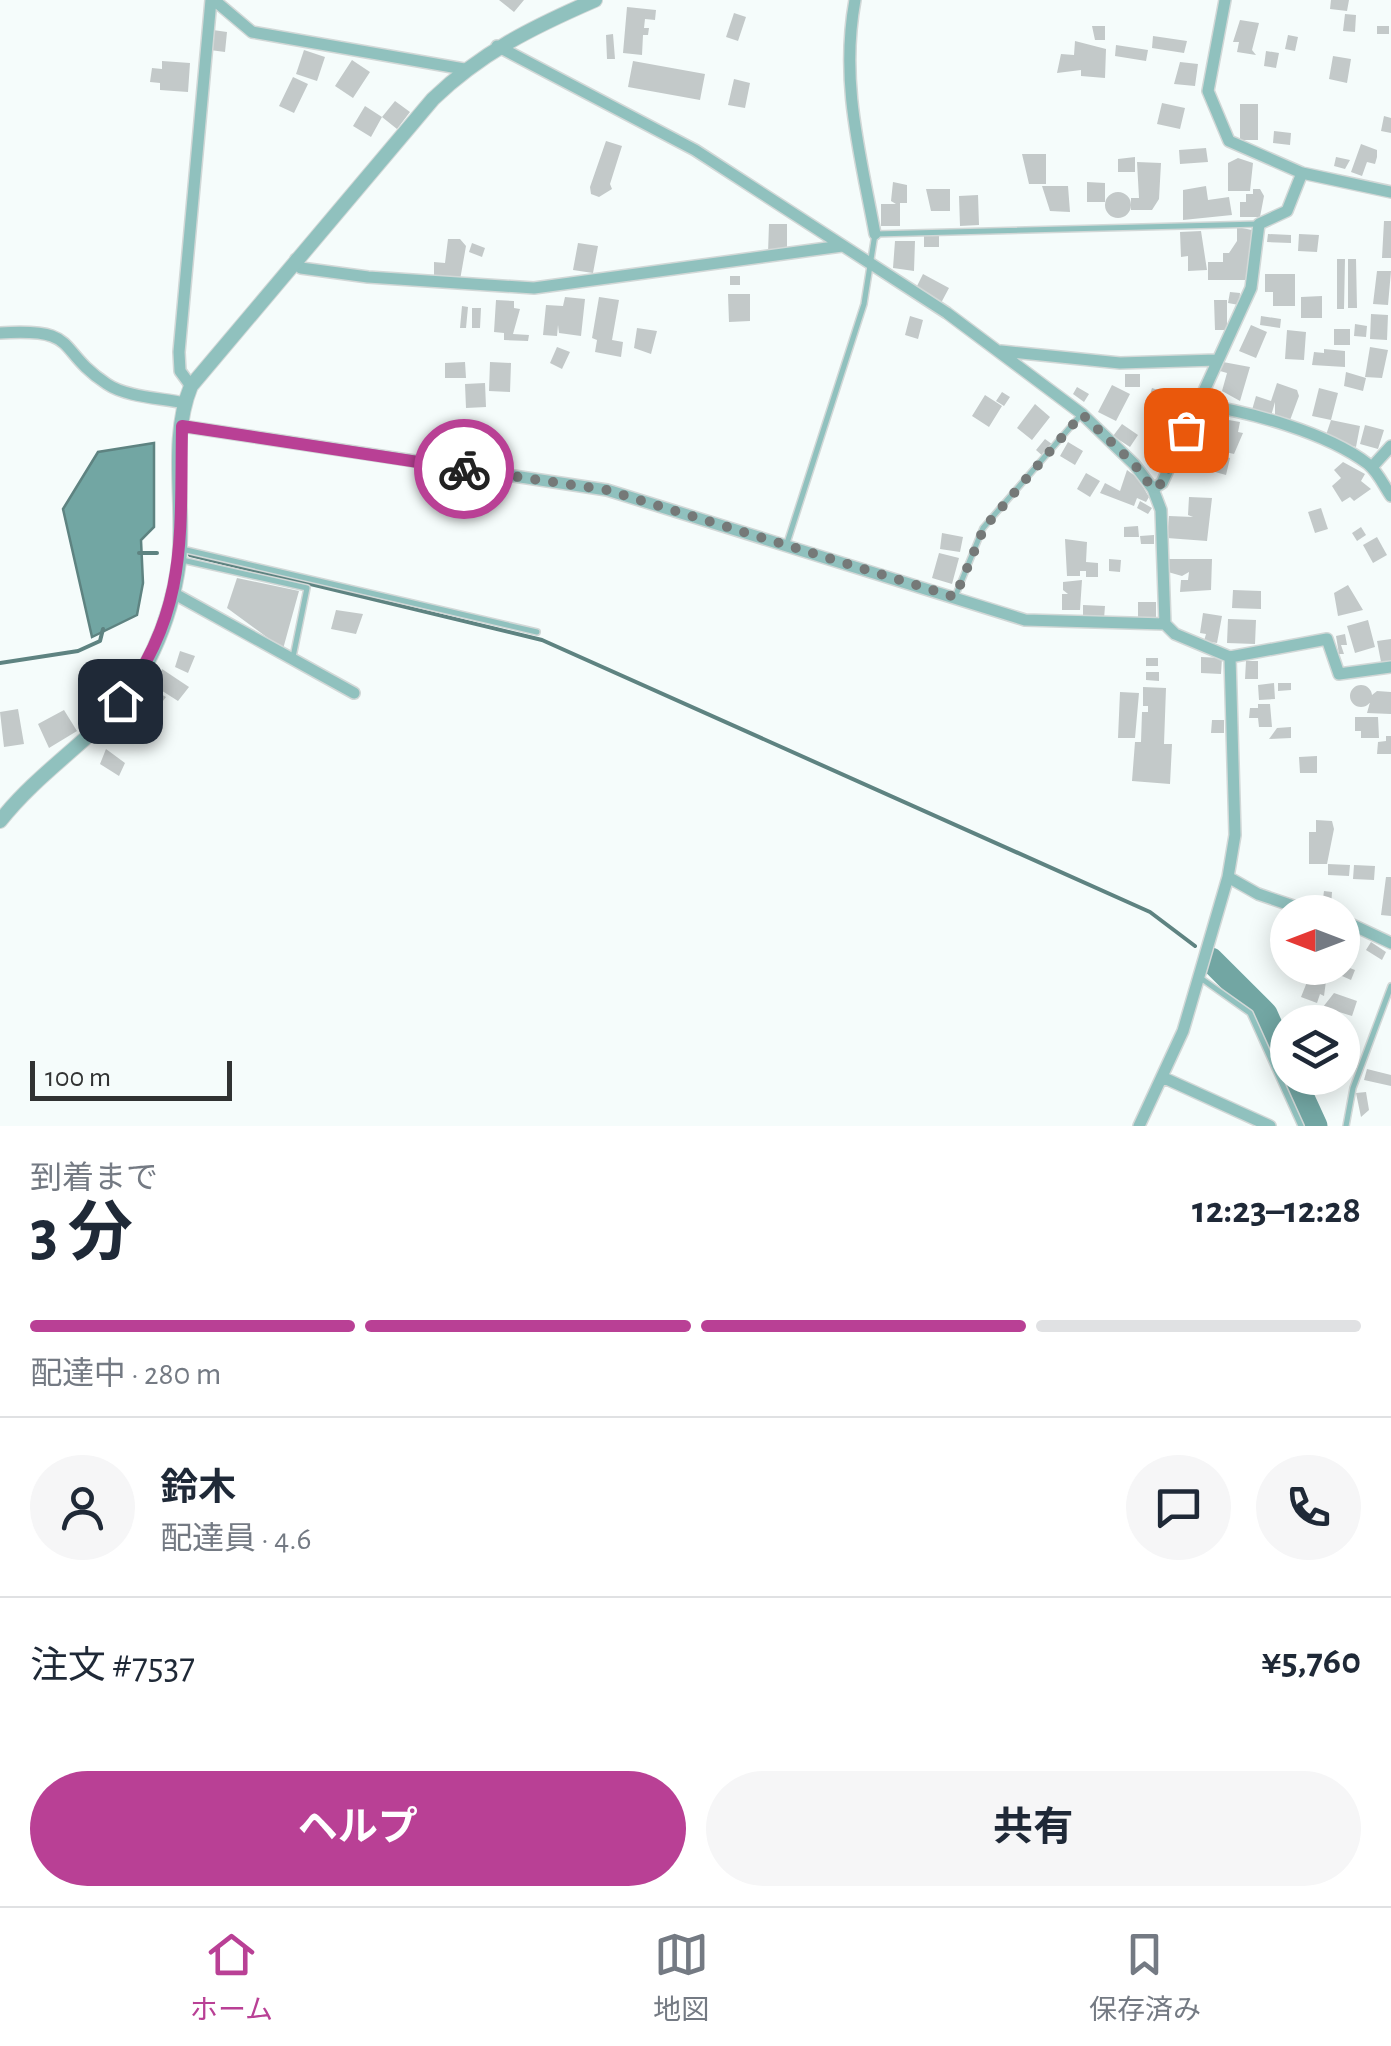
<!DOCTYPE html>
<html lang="ja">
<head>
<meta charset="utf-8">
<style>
	body { margin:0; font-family:"Alegreya Sans","Noto Sans JP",sans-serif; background:#f6f6f7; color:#1f2937; height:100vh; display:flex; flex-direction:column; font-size:38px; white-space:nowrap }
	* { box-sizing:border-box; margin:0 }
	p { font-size:32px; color:#747a83 }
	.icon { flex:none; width:55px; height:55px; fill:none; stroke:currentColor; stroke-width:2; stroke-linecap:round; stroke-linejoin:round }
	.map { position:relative; height:1126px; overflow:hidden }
	.side { display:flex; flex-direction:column; background:#fff; flex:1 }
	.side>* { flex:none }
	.needle { width:65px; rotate:270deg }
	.fabs { position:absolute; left:1270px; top:895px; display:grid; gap:20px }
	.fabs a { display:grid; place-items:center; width:90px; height:90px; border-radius:50%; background:#fff; box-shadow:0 5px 25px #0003; font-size:50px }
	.scale { position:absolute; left:30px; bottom:25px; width:202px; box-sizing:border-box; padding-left:10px; border:5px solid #303232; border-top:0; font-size:28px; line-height:35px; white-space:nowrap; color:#303232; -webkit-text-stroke:8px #f5fcfb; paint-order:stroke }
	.pin { position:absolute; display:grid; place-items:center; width:85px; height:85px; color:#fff; margin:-42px; border-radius:20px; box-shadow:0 5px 15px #0006 }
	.courier { position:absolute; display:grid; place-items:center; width:100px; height:100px; margin:-50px; border:8px solid #b94095; border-radius:50%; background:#fff; color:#222; box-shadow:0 2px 12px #0007 }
	.overview em { font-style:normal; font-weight:700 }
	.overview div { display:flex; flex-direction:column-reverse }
	.overview { display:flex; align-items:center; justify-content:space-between; height:170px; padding:0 30px }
	h1 { font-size:65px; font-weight:700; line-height:75px }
	.bar { display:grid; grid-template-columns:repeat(4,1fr); gap:15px 10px; align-content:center; height:120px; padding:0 30px }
	.bar i { height:12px; border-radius:8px; background:#e0e1e3 }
	.bar .current { background:#b94095 }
	.bar p { grid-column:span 4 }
	.line { display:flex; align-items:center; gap:25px; padding:0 30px; border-top:2px solid #e0e1e3 }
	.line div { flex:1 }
	.round { display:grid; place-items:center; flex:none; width:105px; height:105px; border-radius:52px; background:#f6f6f7 }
	.action { display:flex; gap:20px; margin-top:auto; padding:20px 30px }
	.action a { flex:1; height:115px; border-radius:60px; background:#b94095; color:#fff; font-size:40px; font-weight:700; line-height:115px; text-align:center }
	.action a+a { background:#f6f6f7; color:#1f2937 }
	.dock { display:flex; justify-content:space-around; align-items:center; height:140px; border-top:2px solid #e0e1e3; background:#fff; font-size:28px; color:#747a83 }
	.dock a { display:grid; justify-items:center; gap:5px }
	.dock .current { color:#b94095 }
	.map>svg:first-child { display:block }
</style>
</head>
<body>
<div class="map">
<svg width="1391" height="1126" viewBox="0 0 1391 1126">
	<rect width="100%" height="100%" fill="#f5fcfb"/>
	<path fill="#72a6a3" stroke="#5e8381" stroke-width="2.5" d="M154 443V527L141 540 143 583 137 615 92 637 63 509 98 452Z"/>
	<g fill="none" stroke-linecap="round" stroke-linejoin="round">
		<path stroke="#5e8381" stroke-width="4" d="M139 553H157
			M190 555 542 640 1150 912 1195 946
			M0 663 78 651 100 641 103 629"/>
		<path stroke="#72a6a3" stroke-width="25" d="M1211 960 1265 1014 1288 1065
			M1293 1078 1315 1126"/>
	</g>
	<path fill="#c3c9c9" d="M499 0H524L514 12Z
		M1331 0H1349L1347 11 1330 9Z
		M627 7 656 10 655 20 645 19 644 28H649L648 35H643L642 55 623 53Z
		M734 13 746 17 738 41 726 37Z
		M1345 14 1356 15 1355 32 1343 31Z
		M1240 20 1259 23 1252 50 1256 55 1237 52 1239 42H1233Z
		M1092 26H1105V40H1095Z
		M1377 26H1389V34H1377Z
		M213 30 227 32 225 52 210 50Z
		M613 34 615 59H607L606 35Z
		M1288 35 1298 37 1295 51 1285 49Z
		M1153 36 1187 41 1184 53 1152 48Z
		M1075 41 1106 49 1105 78 1081 76V70L1057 73 1061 54 1074 55Z
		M1116 45 1148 50 1146 61 1115 56Z
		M304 50 325 57 317 81 296 74Z
		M1266 51 1279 53 1276 68 1264 66Z
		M1333 56 1351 59 1347 83 1329 79Z
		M352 60 370 72 353 98 335 86Z
		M162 61 190 63 188 92 160 90V83L150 82 152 68 162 69Z
		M633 61 705 74 700 100 628 87Z
		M1180 62 1198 64 1195 86 1174 84Z
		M293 77 308 84 294 113 279 106Z
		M734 79 750 83 745 108 728 105Z
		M395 101 410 112 397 129 382 117Z
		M1162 103 1185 108 1180 129 1157 124Z
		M1240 104H1258V140H1240Z
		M365 106 382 117 371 137 353 126Z
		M1384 116 1391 118V133L1381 131Z
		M1274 131 1291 133 1290 145 1273 143Z
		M606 141 622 146 610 184 612 189 599 197 591 194 590 187Z
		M1361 144 1377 150V157L1375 164 1367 162 1362 176 1351 172Z
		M1206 148 1208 162 1180 164 1179 150Z
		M1022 154H1046V184H1029Z
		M1135 157V172H1118V159Z
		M1336 157 1350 160 1345 169 1334 166Z
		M1238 158 1253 163 1250 191H1228V163Z
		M1137 162 1161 163 1159 199 1152 210H1131V198H1139Z
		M893 182 907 185V203H900V226H881V204H896L891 201Z
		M1087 182 1105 183V202H1087Z
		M1042 186H1068L1070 212 1050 211Z
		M1206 186 1208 200 1229 197 1232 215 1183 220V190Z
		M926 189H950V211H931Z
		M1253 189H1260L1264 196 1260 217H1240V202H1246V194H1253Z
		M1105 205a13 13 0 1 1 26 0a13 13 0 1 1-26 0Z
		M978 195 979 225 960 226 959 196Z
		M1384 221H1391V258H1382Z
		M769 224H787V248L768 253Z
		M1237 227 1252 230 1249 280H1208V262H1223V253H1229L1237 241Z
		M1201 231 1207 270 1188 271V256L1181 257 1180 232Z
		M1268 234 1291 235V243L1267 242Z
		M1299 234 1319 235 1317 252 1298 251Z
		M924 236H939V247H924Z
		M448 239H460L466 246 460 280 434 275V262L445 263Z
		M895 241H915L914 271 893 268Z
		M472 243 485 248 482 257 469 252Z
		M578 243 598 246 593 273 573 270Z
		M1337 259H1345L1344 309H1337Z
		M1348 259H1356L1357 308H1348Z
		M1377 271H1391L1388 305 1373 304Z
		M923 274 949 288 941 303 915 290Z
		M1265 274H1295V306H1273V292H1265Z
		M730 276H740V285H730Z
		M1230 292 1240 293 1239 305 1228 303Z
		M728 294H750V321L729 322Z
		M1322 296V318H1301V297Z
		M565 297 585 299 581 336 559 333 558 325 557 336 543 335 546 305 563 306Z
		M599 297 619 300 612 340 623 342 621 357 595 352 597 340 592 338Z
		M496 300 514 301V308L520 309 513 334 529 335 528 341 504 340V333L494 332Z
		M1214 300H1227V330H1215Z
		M462 306 468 307 466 328H460Z
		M472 308H481L480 328H472Z
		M1371 314 1388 315 1387 340 1370 339Z
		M910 316 923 320 918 339 905 335Z
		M1261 316 1281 319 1280 328 1260 325Z
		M1355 324 1367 326 1366 337 1354 336Z
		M1251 325 1267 332 1256 358 1239 351Z
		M637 328 657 331 651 354 634 348Z
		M1334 329H1350V345H1334Z
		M1287 330 1306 332 1304 360 1285 359Z
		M557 347 570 352 562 369 550 363Z
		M1370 347 1388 350 1382 378 1365 377Z
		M1324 349 1345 351V367L1312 365 1314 352 1324 353Z
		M465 362 466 378H445V363Z
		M490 362 511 363 510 392 489 391Z
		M1223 362 1250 367 1240 401 1222 391 1227 373 1220 371Z
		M1346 372 1366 378 1363 391 1344 386Z
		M1125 374H1140V387H1125Z
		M485 383 486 407 466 408 465 384Z
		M1277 383 1297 390 1299 396 1289 423 1275 417V402L1271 416 1252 410 1256 396 1271 401Z
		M1112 385 1130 394 1116 421 1098 412Z
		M1077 387 1089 394 1084 402 1073 394Z
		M1152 388 1161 391 1158 401 1149 398Z
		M1319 388 1338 393 1331 420 1360 426 1356 447 1325 438 1331 420 1312 416Z
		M1002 392 1010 397 1004 406 996 401Z
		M985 395 1002 406 989 427 972 416Z
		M1035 404 1050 417 1032 440 1017 428Z
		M1223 419 1240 422 1238 432 1243 433 1234 454 1217 450Z
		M1202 420 1215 426 1206 444 1193 438Z
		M1122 424 1138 435 1130 447 1113 436Z
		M1365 425 1384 430 1378 449 1360 444Z
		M1045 439 1056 447 1046 459 1036 450Z
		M1068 442 1083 451 1075 465 1060 456Z
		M1218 455 1230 458 1226 475 1215 472Z
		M1343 462 1365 474 1361 481 1371 489 1354 501 1350 497 1342 502 1332 486 1341 478 1334 470Z
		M1127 470 1138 478 1149 497 1146 502 1137 498 1134 506 1100 493 1105 483 1120 491Z
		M1086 473 1100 481 1090 497 1077 489Z
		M1189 497 1212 498 1207 541 1167 538 1169 516 1193 517 1188 515Z
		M1140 501 1152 508 1148 514 1137 508Z
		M1321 508 1328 529 1315 533 1308 512Z
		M1138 526 1139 537H1124V527Z
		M1361 527 1366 535 1357 541 1352 533Z
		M942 533 963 537 960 552 940 549Z
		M1154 535V544H1141L1140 536Z
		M1377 537 1387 555 1373 563 1363 545Z
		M1065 539 1087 542 1086 562 1098 563V577H1086V571H1080V576H1067Z
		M939 553 959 558 952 584 932 578Z
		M1109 559 1121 560 1120 572 1109 571Z
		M1169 559H1212L1211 590 1180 592 1181 580H1188L1189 572 1182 576 1168 572Z
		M237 578 299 591 283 649 227 608Z
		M1082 580 1080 610H1062V594H1068L1063 590V582Z
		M1348 585 1363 610 1338 616 1334 593Z
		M1233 590 1261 591V609L1232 608Z
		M1138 602H1156V620H1138Z
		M1083 605 1105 606 1104 619H1083Z
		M336 610 363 614 356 634 331 629Z
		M1203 613 1222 616 1217 643 1204 641 1206 634 1200 633Z
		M1228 619 1256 620 1255 644 1227 643Z
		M1368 620 1375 647 1355 653 1347 626Z
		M1345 634 1347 645H1341L1344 654H1339L1336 636Z
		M1391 639V661L1381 662 1377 641Z
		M180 651 195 656 188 673 175 667Z
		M1201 657 1222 658 1221 674 1201 673Z
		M1146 658H1158V666H1146Z
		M1246 661H1258V679H1245Z
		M124 664 132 668 123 684 108 674Z
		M162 669 189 687 178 701 156 687Z
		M1146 672H1159V681L1146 680Z
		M142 683 166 697 156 710 134 700Z
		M1274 683 1275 699 1259 700 1258 685Z
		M1278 683H1291V690L1278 691Z
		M1350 696a11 11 0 1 1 22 0a11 11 0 1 1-22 0Z
		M1143 687 1166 688 1164 744H1172L1170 784 1132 781 1135 742H1141L1142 712H1148V706H1143Z
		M1377 691 1391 692V714L1367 713 1372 695Z
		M1120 692 1139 693 1135 738H1118Z
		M1258 704H1270L1272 727H1259L1258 718H1249L1250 708H1258Z
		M18 709 24 744 4 747 0 712Z
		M64 710 77 731 49 748 38 724Z
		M1355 717H1378L1379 738H1361V731H1355Z
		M1212 720H1224V733H1211Z
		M1291 727V738L1269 739 1277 728Z
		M1386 736H1391V754H1377L1378 742 1386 741Z
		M106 749 125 763 119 776 100 764Z
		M1317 756V773H1300L1299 757Z
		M1316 820 1332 821 1334 829 1327 864H1309V832H1316Z
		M1328 864 1350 865 1349 876 1328 875Z
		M1354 865 1375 866 1374 880 1353 879Z
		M1386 877H1391V916L1381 915Z
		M1324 891 1332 892 1331 907 1322 906Z
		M1371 942 1386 952 1382 960 1366 950Z
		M1342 965 1355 970 1351 980 1333 972Z
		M1311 972 1326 981 1324 996 1320 994 1317 1003 1301 997Z
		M1334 993 1357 1001 1352 1016 1323 1007Z
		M1367 1069 1391 1075V1086L1364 1080Z
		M1366 1092 1369 1110 1361 1117 1356 1093Z"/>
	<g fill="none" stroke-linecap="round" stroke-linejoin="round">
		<defs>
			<path id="service" d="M787 543 864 304 875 234 1259 224
				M182 549 537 632
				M182 560 307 588 293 657
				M955 597 983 528 1079 417
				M1202 979 1250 1013 1301 1126
				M1346 1126 1353 1088 1391 986"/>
			<path id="minor" d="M214 0 252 32 464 69
				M855 0C840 82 860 153 875 234
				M1225 0 1208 91 1229 141 1302 173 1391 192
				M497 46 695 150 947 313 1082 414 1134 464 1153 489 1161 510 1165 624 1175 634 1230 657 1235 835 1228 877 1183 1031 1139 1126
				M296 259 301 268 368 277 534 288 842 246
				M0 333C82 328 54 349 107 384 126 397 161 398 184 403
				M1001 351 1120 363 1217 360
				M191 386 180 371 179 352 211 0
				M1198 404C1250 412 1326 432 1368 464 1378 472 1384 486 1391 496
				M182 426 607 490 1025 620 1165 624
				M1372 467 1391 446
				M1153 489 1162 483 1251 288 1259 224 1287 211 1302 173
				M173 593 354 693
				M1230 657 1327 639 1339 674 1391 667
				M1228 877 1258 894 1311 912
				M1342 920 1391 943
				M1162 1077 1270 1126"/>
			<path id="tertiary" d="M0 821C29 784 66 757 100 725 145 683 171 622 179 562 185 505 169 439 191 386L433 99C482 52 533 27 595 0"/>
		</defs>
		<use href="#service" stroke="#d2d8d7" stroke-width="8"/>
		<use href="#minor" stroke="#d2d8d7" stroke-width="14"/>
		<use href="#tertiary" stroke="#d2d8d7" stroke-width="16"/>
		<use href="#service" stroke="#90c1be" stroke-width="5"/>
		<use href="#minor" stroke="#90c1be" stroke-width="11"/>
		<use href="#tertiary" stroke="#90c1be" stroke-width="14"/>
	</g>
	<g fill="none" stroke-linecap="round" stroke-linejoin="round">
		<path stroke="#757978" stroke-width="10" stroke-dasharray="0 18" d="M464 469 607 490 955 597 984 528 1082 414 1134 464 1153 489 1162 483 1186 430"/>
		<path stroke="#b94095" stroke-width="12" d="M120 701C189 612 180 533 182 426L464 469"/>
	</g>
</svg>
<div class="fabs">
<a><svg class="needle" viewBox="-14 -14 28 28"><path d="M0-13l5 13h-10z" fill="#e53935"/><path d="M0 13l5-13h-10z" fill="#747a83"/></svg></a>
<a><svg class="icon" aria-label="layers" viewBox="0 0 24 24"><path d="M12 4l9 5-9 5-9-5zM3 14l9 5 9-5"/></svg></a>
</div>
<div class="scale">100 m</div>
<div class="pin" style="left:1186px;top:430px;background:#ea580c"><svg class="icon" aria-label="bag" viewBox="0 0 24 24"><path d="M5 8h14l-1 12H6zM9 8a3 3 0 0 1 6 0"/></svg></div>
<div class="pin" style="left:120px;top:701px;background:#1f2937"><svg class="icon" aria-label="home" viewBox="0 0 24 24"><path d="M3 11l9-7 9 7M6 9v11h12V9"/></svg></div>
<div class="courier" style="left:464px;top:469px"><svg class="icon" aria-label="bike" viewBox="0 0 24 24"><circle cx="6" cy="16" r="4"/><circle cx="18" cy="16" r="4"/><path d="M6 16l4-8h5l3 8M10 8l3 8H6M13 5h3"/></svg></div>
</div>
<section class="side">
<div class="overview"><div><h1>3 分</h1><p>到着まで</p></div><em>12:23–12:28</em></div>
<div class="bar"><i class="current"></i><i class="current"></i><i class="current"></i><i></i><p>配達中 · 280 m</p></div>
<div class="line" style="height:180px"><a class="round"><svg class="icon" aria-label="person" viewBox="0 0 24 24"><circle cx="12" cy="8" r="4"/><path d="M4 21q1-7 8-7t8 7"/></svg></a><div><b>鈴木</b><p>配達員 · 4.6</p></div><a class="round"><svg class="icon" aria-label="chat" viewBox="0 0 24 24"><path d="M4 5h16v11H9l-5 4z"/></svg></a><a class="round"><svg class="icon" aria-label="phone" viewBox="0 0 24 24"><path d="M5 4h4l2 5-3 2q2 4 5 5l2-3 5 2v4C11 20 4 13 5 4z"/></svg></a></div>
<div class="line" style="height:130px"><div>注文 #7537</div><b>¥5,760</b></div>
<div class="action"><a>ヘルプ</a><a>共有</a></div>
</section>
<nav class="dock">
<a class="current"><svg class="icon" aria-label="home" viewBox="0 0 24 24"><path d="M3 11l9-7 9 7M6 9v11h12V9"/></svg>ホーム</a>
<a><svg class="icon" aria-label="map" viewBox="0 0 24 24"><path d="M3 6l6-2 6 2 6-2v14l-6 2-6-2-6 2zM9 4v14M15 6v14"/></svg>地図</a>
<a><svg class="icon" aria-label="saved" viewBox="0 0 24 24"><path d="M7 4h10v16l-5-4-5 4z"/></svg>保存済み</a>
</nav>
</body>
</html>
